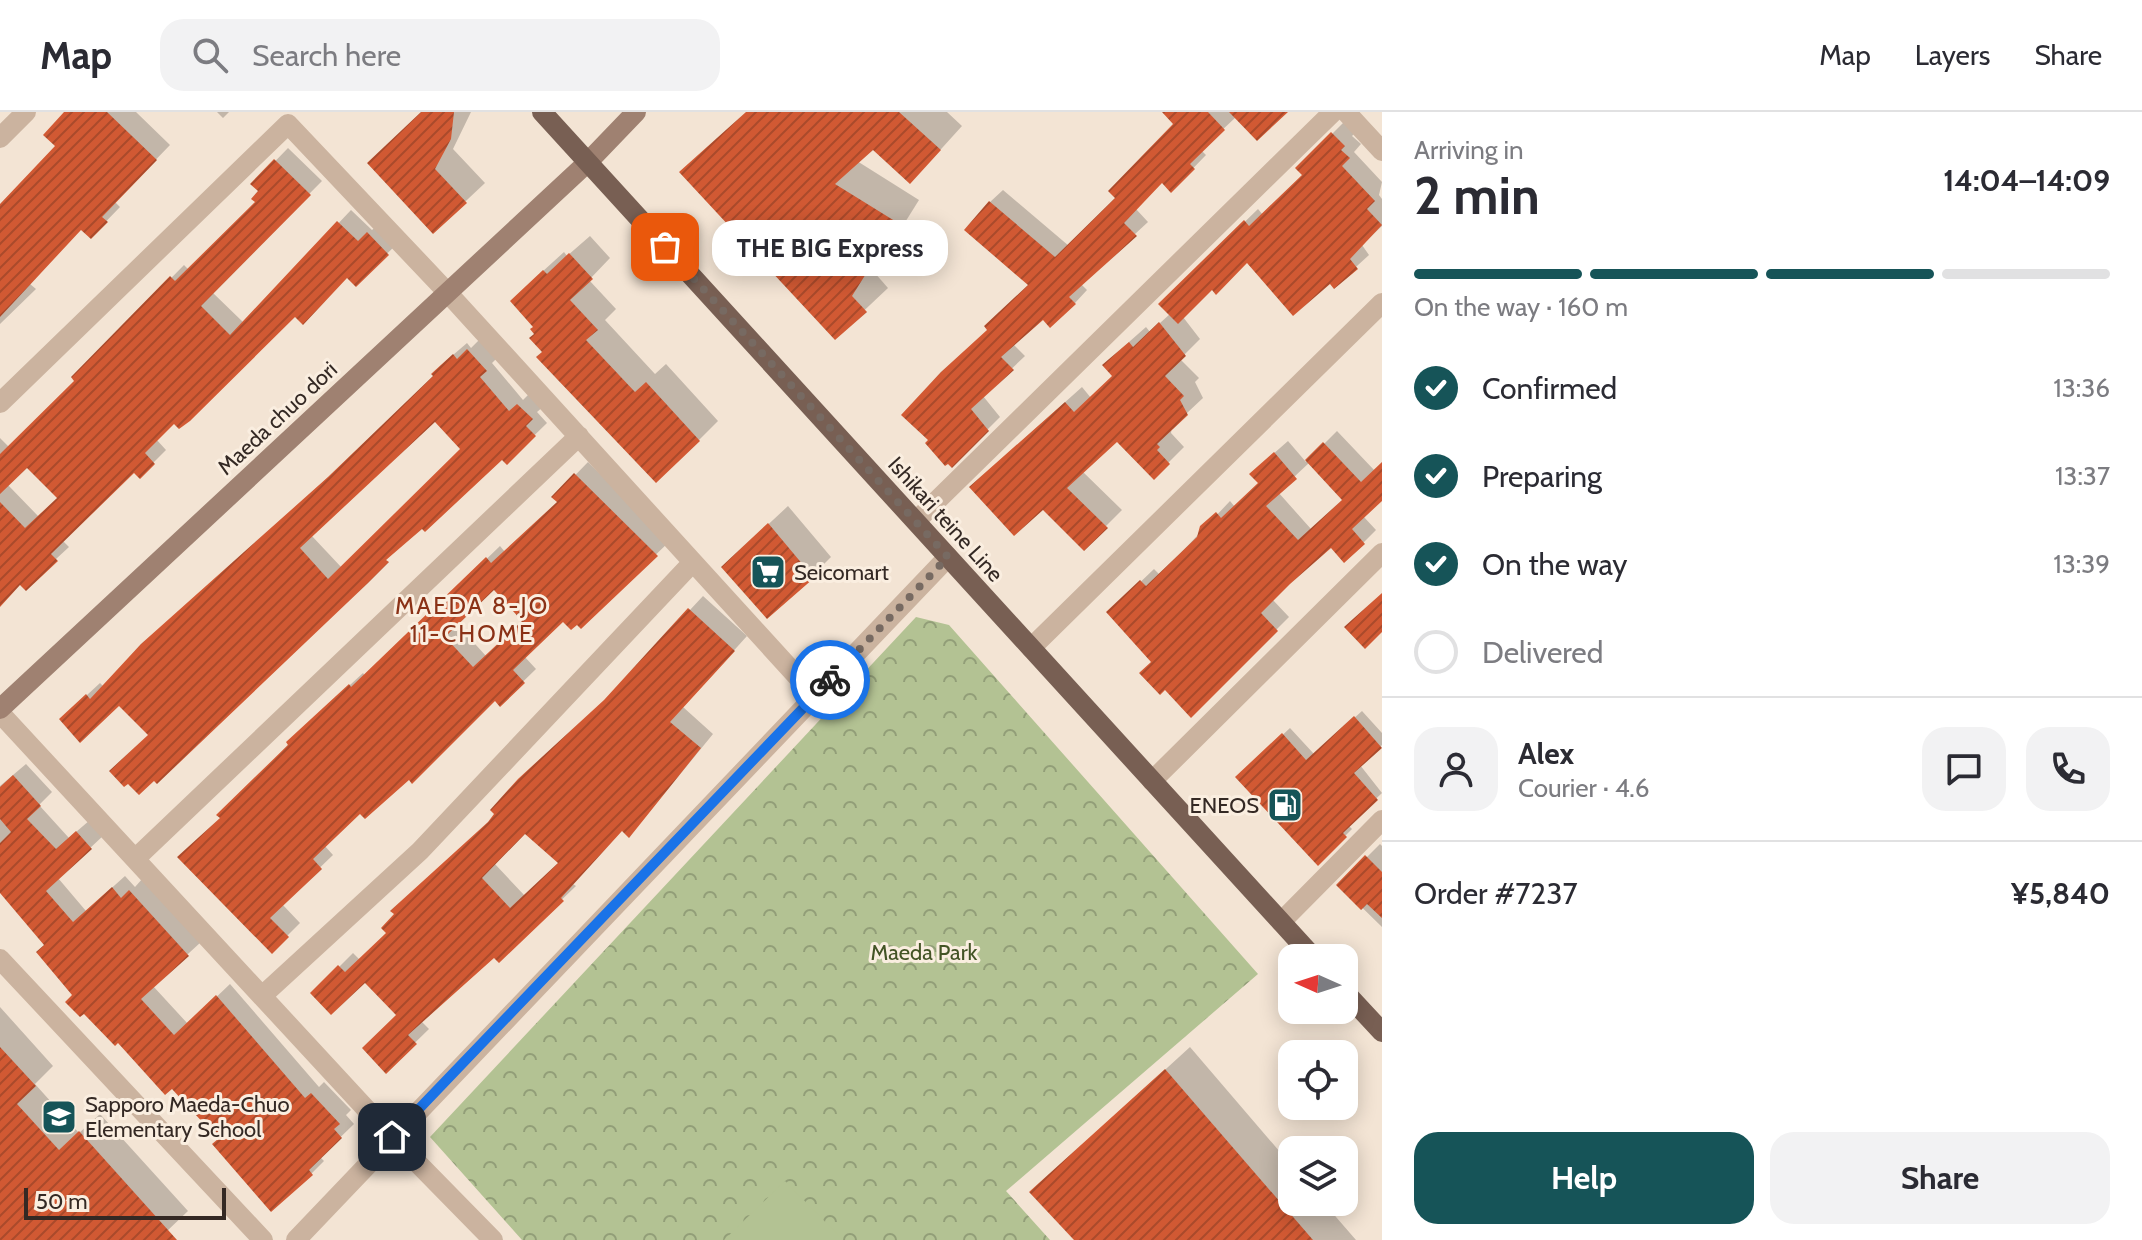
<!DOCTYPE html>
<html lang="en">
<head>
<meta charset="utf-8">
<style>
	body { margin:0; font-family:Cabin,sans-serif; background:#f2f2f3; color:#2b2b33; height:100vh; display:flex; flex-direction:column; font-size:30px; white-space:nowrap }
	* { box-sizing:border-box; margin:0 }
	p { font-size:26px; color:#7c7c81 }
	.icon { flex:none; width:44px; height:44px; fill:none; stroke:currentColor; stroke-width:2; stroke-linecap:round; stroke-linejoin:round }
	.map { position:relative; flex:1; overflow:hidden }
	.details { display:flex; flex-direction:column; background:#fff; width:760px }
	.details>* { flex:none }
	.needle { width:52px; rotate:273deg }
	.buttons { position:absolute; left:1278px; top:832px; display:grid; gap:16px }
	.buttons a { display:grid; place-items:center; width:80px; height:80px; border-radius:16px; background:#fff; box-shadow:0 4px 20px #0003; font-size:40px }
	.scale { position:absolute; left:24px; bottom:20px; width:202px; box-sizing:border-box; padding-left:8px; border:4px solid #342924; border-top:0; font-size:22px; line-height:28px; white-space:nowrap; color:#342924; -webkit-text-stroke:6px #faeee0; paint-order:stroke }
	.pin { position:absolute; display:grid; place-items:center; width:68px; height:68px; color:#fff; margin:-34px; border-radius:16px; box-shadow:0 4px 12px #0006 }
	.courier { position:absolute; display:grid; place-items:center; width:80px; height:80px; margin:-40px; border:6px solid #1a73e8; border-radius:50%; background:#fff; color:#222; box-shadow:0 2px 10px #0007 }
	.bubble { position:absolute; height:56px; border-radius:24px; background:#fff; box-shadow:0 4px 20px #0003; font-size:26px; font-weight:800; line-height:56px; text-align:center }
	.head em { font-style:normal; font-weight:800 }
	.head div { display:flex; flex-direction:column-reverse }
	.head { display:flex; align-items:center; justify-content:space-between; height:136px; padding:0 32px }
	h1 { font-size:52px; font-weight:800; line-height:60px }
	.bar { display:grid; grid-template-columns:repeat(4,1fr); gap:12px 8px; align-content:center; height:96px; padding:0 32px }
	.bar i { height:10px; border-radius:6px; background:#e1e1e2 }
	.bar .current { background:#165458 }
	.bar p { grid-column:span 4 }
	.line { display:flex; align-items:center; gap:20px; padding:0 32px; border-top:2px solid #e1e1e2 }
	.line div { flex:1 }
	.round { display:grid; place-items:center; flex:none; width:84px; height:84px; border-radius:24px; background:#f2f2f3 }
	ol { padding:0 32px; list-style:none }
	li { display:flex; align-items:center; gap:24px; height:88px }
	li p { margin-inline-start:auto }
	li .icon { padding:8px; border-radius:50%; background:#165458; color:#fff; stroke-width:4 }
	li:last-child { color:#7c7c81 }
	li i { width:44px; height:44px; border:4px solid #e1e1e2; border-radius:50% }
	.button { display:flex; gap:16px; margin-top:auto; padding:16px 32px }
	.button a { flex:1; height:92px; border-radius:24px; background:#165458; color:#fff; font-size:32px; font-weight:800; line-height:92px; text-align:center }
	.button a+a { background:#f2f2f3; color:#2b2b33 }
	header { display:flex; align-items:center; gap:48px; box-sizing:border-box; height:112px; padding:0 40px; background:#fff; border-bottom:2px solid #e1e1e2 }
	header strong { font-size:38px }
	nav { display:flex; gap:44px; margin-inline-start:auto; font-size:28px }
	.search { width:560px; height:72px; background:#f2f2f3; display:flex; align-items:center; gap:20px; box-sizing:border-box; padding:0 28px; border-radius:24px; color:#7c7c81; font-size:30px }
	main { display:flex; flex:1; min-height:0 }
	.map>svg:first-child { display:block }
</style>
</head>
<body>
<header>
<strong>Map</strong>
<div class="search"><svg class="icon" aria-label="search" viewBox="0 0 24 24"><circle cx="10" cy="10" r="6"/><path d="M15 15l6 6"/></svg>Search here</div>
<nav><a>Map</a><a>Layers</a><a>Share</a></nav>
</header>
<main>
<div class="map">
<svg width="1382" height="1128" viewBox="0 0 1382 1128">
	<defs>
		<pattern id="park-crowns" width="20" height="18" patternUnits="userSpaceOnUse" patternTransform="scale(2)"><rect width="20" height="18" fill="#b3c293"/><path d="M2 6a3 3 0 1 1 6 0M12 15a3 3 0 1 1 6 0" fill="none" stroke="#929e78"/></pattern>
		<pattern id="building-hatch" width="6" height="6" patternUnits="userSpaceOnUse" patternTransform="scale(2)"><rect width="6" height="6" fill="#d15933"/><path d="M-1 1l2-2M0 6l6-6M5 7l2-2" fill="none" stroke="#aa4a2b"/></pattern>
	</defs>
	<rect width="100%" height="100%" fill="#f3e4d4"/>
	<path fill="url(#park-crowns)" d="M916 505 949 513 1258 862 1006 1079 1050 1128H522L430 1025Z"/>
	<path fill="#b3c293" d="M785 1069 843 1128H724Z"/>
	<path fill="#0003" fill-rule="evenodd" d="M67 0H136L170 33 115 90 120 95 91 125 82 115 30 172 36 177 0 212V95L58 34Z
		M217 0H229L223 6Z
		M423 0H471L453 37 485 71 434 119Z
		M746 0H947L962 14 933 46 873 35 857 49 919 88 874 160 888 176 835 226Z
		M1176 0H1285L1236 5 1201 38 1206 43 1172 78 1163 68 1136 97 1148 110 1081 172 1087 178 1075 191 1043 205 1013 232 1025 244 983 284 1000 305 952 353 989 217 1030 172 990 90 1003 78 1069 134 1118 86 1176 12Z
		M1345 9 1356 20 1352 24 1361 32 1354 40 1382 70 1379 83 1382 87V114L1362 133 1369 143 1334 175 1330 169 1247 149 1212 176 1183 205 1200 227 1180 247 1199 266 1195 270 1203 286 1172 315 1171 321 1184 335 1154 365 1117 327 1082 359 1122 398 1084 436 1043 395 988 359 1082 275 1091 286 1115 264 1121 237 1146 215 1150 220 1170 202 1160 192 1258 97 1263 103 1305 63 1298 56Z
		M288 36 322 69 212 180 244 211 351 98 372 118 381 109 400 129 356 172 348 164 295 202 174 309 156 327 166 338 140 364 134 359 62 428 69 435 56 447 21 471 0 493V326L9 335 77 269 74 265 184 153 189 158 257 90 261 79 253 72ZM27 353 59 386 39 405 7 372Z
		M590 124 610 146 589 168 616 197 605 208 655 262 666 252 718 309 699 328 545 240 535 214 531 170 564 140 567 144Z
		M481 226 498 245 492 251 523 288 531 280 544 294 537 300 547 311 507 350 502 345 398 435 366 469 150 623 120 591 74 595 100 571 104 575 436 264 446 249 467 231 471 236ZM435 308 463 337 342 456 311 423Z
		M1337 319 1375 359 1382 352V387L1363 404 1376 418 1363 431 1331 433 1272 487 1289 505 1191 603 1154 549 1109 500 1154 457 1160 463 1230 389 1235 395 1260 371 1265 349 1288 329 1306 350ZM1310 350 1344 387 1311 417 1278 380Z
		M588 350 669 430 581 514 563 508 524 544 536 557 500 592 495 587 409 666 360 699 324 733 333 743 282 792 300 811 272 839 222 706 301 618 363 561 365 564 500 434 505 440 559 390 554 385ZM495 475 525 508 486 544 456 511Z
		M788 394 831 445 812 464 743 436Z
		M703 484 747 524 683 595 713 622 642 709 629 723 623 717 573 772 576 774 499 848 494 843 421 909 429 917 386 959 398 903 365 868 313 881 353 841 360 848 389 821ZM525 719 560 751 525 784 494 751Z
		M1362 599 1382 621V633L1360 653 1382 681 1348 713 1352 717 1318 751 1238 665 1290 616 1314 642Z
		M26 652 52 680 39 693 69 726 90 708 104 723 58 766 86 799 125 764 135 775 143 766 201 830 153 874 188 912 230 872 319 975 324 970 351 998 346 1003 354 1012 320 1045 324 1049 311 1062 221 1027 172 974 118 928 75 882 47 832 0 778V674Z
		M1380 732 1382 734V815L1339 773Z
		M0 895 53 954 35 972 79 1021 100 1002 188 1099 166 1120 173 1128H6L0 1121Z
		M1190 935 1292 1054V1090H1323L1356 1128H1076L1031 1080Z"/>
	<path fill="url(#building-hatch)" fill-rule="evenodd" d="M64 0H107L157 48 102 105 108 110 91 127 81 118 0 205V92L55 34 43 23Z
		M421 0H454L451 27 435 57 467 91 433 122 367 51Z
		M746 0H899L941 38 910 72 873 38 835 72 898 111 852 184 867 200 835 228 679 60Z
		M1162 0H1208L1225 18 1190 52 1195 57 1171 81 1162 71 1124 111 1137 124 1069 185 1076 192 1050 216 1043 208 1001 245 1014 258 971 297 989 319 952 356 948 352 945 354 925 331 928 328 901 303 941 260 987 218 984 214 1028 173 964 118 989 89 1055 145 1115 86 1108 79 1173 12Z
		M1229 0H1288L1257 29Z
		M1331 20 1345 34 1341 38 1350 46 1342 54 1375 89 1367 97 1382 113 1350 147 1358 157 1334 177 1330 172 1293 204 1247 151 1216 183 1212 178 1178 212 1158 192 1244 108 1249 114 1302 63 1295 56Z
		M274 47 311 83 201 194 230 223 337 109 358 129 367 120 389 143 356 175 347 166 303 213 295 205 190 309 179 317 174 312 145 341 155 352 140 367 134 361 51 442 58 449 26 479 20 473 0 495V390L25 416 57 386 27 356 0 382V342L74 269 71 265 170 164 175 169 255 90 251 87 258 79 250 72Z
		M569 141 593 167 570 188 598 218 586 228 635 280 646 270 700 329 656 371 536 245 542 240 529 226 534 222 530 217 533 215 510 189 543 158 547 162Z
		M1159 210 1186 244 1165 264 1184 284 1180 288 1188 303 1157 332 1160 335 1157 338 1170 352 1154 368 1117 330 1067 376 1108 416 1084 439 1043 398 1014 424 969 375 1065 290 1074 300 1112 264 1102 253 1129 230 1133 235Z
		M467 237 487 259 480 265 509 299 517 292 533 307 526 314 536 324 507 353 502 348 425 420 422 417 386 448 389 450 368 471 157 672 154 669 139 683 128 672 124 675 109 659 148 623 119 594 80 631 59 607 86 582 90 587 141 532 328 365 433 264 431 262 453 242 457 247ZM435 310 460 337 328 467 300 436Z
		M1323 330 1361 370 1382 350V389L1352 417 1365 432 1344 451 1331 436 1290 472 1261 501 1278 519 1191 606 1165 578 1160 583 1139 561 1151 550 1106 500 1140 468 1146 474 1197 425 1200 414 1216 400 1221 406 1258 371 1249 362 1274 340 1297 367 1266 394 1298 428 1342 388 1305 348Z
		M574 361 658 444 581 517 577 513 571 518 563 510 513 558 525 571 500 595 495 589 412 672 409 668 365 707 360 702 313 747 322 757 270 806 289 825 272 842 177 745 220 706 216 703 288 633 286 630 349 572 351 575 486 445 491 451 557 390 551 385ZM494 478 522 509 473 555 445 525Z
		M768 411 814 466 767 507 721 455Z
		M1382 481V520L1365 537 1344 515Z
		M688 496 735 539 670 610 701 636 629 726 622 719 561 786 564 789 499 851 494 846 408 923 417 932 386 962 362 936 396 903 365 871 331 903 310 881 338 853 345 860 386 821 381 816 394 802 390 799 488 710 494 702 490 698 518 667 604 588ZM525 722 558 751 510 796 482 766Z
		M1354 604 1382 636 1354 661 1378 688 1343 721 1347 725 1318 754 1235 665 1282 621 1306 648Z
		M13 663 41 694 27 707 56 737 76 719 92 737 46 779 73 810 112 775 121 786 129 778 189 844 141 887 174 923 216 883 305 986 311 981 340 1012 334 1017 342 1026 309 1058 313 1063 271 1100 212 1032 218 1027 172 977 165 983 118 931 115 934 84 902 80 905 65 890 72 883 36 840 44 833 0 781V731L11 720 0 707V675Z
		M1365 743 1382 760V806L1367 792 1361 798 1336 773Z
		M0 935 36 974 17 992 59 1038 79 1019 177 1128H0Z
		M1165 957 1313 1128H1074L1029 1080Z"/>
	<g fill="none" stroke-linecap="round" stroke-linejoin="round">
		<path stroke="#cbb39f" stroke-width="20" d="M1346 0 1382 39
			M0 26 26 0
			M0 291 288 12 447 180 815 584
			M916 409 1333 0
			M1031 536 1382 191
			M0 601 392 1025 493 1128
			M1152 669 1382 441
			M135 747 579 324
			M1281 810 1382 708
			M0 847 263 1128
			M262 884 420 739 693 450
			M296 1128 948 445"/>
		<path stroke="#9f8171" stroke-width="20" d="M0 597 588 50 636 0"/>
		<path stroke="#785f53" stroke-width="20" d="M542 0 1314 846
			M1344 879 1382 920"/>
	</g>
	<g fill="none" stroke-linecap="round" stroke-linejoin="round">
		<path stroke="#776a62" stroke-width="8" stroke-dasharray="0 14.4" d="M665 135 948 445 830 568"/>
		<path stroke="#1a73e8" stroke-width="10" d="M392 1025 830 568"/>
	</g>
	<defs>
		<symbol id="supermarket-square" viewBox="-11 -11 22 22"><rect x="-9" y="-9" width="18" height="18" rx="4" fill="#165458" stroke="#faeee0"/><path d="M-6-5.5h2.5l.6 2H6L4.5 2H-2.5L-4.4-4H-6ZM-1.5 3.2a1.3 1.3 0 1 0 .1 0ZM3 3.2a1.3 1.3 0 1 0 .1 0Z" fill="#fff"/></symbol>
		<symbol id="fuel-square" viewBox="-11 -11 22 22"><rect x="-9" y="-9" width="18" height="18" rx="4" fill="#165458" stroke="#faeee0"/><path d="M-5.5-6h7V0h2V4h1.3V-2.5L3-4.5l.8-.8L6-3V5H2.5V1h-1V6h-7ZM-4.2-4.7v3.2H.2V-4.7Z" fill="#fff"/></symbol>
		<symbol id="school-square" viewBox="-11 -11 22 22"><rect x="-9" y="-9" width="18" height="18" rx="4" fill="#165458" stroke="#faeee0"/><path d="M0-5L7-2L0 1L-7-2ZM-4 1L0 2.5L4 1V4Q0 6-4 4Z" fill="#fff"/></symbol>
	</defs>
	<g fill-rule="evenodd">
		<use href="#supermarket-square" x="748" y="440" width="40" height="40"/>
		<use href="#fuel-square" x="1265" y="673" width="40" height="40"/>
		<use href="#school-square" x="39" y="985" width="40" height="40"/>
	</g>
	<g text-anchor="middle" stroke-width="6" stroke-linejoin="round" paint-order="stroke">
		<g font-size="22" fill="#342924" stroke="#faeee0">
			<text transform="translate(277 306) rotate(-43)" y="8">Maeda chuo dori</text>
			<text transform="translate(946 407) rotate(48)" y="8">Ishikari teine Line</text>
		</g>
		<g font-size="22" fill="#342924" stroke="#faeee0" text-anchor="start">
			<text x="794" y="468">Seicomart</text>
			<text x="1259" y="701" text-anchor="end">ENEOS</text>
			<text x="85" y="1000">Sapporo Maeda-Chuo<tspan x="85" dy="25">Elementary School</tspan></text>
		</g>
		<g font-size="22" fill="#435425" stroke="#faeee0">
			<text x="924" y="848">Maeda Park</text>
		</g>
		<g font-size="24" letter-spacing="2" fill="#8a3116" stroke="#faeee0">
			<text x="472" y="502">MAEDA 8-JO<tspan x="472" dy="28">11-CHOME</tspan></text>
		</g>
	</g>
</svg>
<div class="buttons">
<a><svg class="needle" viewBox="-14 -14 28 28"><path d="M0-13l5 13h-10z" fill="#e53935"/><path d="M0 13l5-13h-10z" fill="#7c7c81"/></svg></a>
<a><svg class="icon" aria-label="locate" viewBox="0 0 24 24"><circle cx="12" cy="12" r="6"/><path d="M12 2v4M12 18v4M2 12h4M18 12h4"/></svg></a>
<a><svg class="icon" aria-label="layers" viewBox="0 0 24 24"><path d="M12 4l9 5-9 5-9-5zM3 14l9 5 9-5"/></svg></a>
</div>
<div class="scale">50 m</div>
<div class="pin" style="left:665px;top:135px;background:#ea580c"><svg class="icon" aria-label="bag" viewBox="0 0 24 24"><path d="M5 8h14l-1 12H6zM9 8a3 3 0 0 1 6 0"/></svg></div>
<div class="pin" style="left:392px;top:1025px;background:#1f2937"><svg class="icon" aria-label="home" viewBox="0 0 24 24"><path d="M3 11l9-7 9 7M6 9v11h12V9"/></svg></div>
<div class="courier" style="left:830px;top:568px"><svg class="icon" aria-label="bike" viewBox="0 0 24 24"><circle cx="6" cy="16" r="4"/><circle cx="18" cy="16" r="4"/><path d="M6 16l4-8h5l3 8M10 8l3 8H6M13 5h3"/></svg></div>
<div class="bubble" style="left:712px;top:108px;width:236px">THE BIG Express</div>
</div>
<section class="details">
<div class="head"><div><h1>2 min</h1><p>Arriving in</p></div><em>14:04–14:09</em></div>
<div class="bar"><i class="current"></i><i class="current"></i><i class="current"></i><i></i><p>On the way · 160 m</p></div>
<ol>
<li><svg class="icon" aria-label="check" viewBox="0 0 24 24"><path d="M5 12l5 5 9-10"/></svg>Confirmed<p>13:36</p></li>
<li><svg class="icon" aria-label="check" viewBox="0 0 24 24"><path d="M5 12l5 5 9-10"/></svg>Preparing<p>13:37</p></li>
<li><svg class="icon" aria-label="check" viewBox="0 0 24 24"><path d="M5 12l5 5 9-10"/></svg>On the way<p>13:39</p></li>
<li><i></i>Delivered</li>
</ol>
<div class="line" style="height:144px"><a class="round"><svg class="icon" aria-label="person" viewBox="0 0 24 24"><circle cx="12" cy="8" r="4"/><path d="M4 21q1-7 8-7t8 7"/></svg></a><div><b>Alex</b><p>Courier · 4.6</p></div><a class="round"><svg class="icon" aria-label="chat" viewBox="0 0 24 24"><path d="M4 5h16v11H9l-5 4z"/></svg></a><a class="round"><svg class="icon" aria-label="phone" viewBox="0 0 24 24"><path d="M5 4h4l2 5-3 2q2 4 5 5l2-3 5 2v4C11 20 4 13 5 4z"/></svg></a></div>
<div class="line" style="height:104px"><div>Order #7237</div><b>¥5,840</b></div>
<div class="button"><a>Help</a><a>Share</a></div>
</section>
</main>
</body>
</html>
